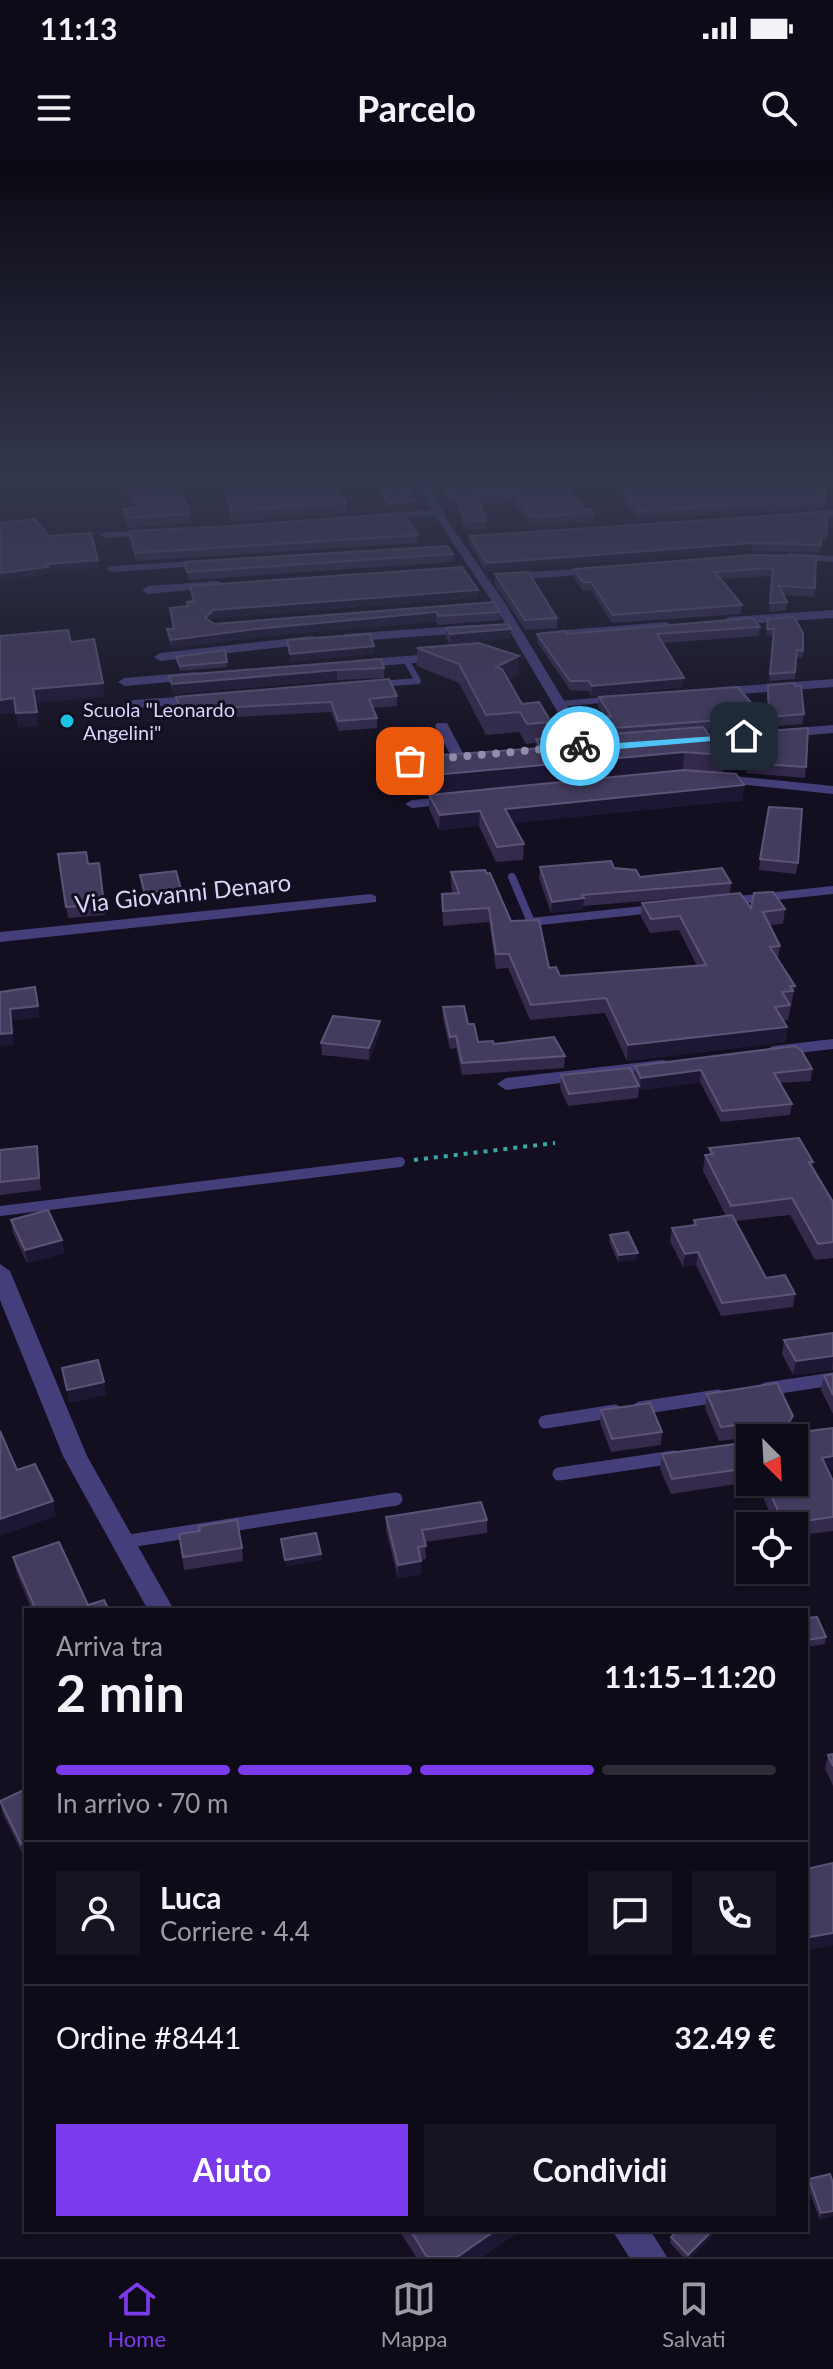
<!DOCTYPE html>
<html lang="it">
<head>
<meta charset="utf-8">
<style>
	body { margin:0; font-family:Lato,sans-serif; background:#171421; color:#f1f3f6; height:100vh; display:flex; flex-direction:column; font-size:30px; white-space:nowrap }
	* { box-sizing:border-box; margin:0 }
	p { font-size:26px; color:#9b9ba2 }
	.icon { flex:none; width:44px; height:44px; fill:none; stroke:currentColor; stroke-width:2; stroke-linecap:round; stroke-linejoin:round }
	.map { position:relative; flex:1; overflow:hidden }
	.drawer { position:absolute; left:24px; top:1448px; width:784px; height:624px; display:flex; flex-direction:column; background:#0e0b18; border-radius:0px; box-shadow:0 2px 6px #0004,0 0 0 2px #2e2b37 }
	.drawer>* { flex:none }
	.needle { width:52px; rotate:156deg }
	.fabs { position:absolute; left:736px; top:1264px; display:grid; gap:16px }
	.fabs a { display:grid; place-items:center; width:72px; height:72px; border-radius:0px; background:#0e0b18; box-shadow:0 2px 6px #0004,0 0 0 2px #2e2b37; font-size:40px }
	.pin { position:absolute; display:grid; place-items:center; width:68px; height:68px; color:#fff; margin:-34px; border-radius:16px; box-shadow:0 4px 12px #0006 }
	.courier { position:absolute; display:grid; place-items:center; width:80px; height:80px; margin:-40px; border:6px solid #4fc3f7; border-radius:50%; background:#fff; color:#222; box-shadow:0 2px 10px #0007 }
	.summary em { font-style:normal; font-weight:700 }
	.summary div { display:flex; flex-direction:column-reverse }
	.summary { display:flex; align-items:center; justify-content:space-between; height:136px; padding:0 32px }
	h1 { font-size:52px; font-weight:700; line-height:60px }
	.bar { display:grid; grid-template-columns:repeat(4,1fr); gap:12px 8px; align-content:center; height:96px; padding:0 32px }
	.bar i { height:10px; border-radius:6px; background:#2e2b37 }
	.bar .on { background:#7c3aed }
	.bar p { grid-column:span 4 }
	.line { display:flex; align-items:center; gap:20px; padding:0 32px; border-top:2px solid #2e2b37 }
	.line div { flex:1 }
	.round { display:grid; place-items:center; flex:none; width:84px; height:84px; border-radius:0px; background:#171421 }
	.primary-button { display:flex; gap:16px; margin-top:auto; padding:16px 32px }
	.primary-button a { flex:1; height:92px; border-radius:0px; background:#7c3aed; color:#fff; font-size:32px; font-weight:700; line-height:92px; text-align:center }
	.primary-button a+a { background:#171421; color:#f1f3f6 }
	.status { display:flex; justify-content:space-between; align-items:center; height:56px; padding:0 40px; background:#0e0b18; direction:ltr }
	.status svg { height:22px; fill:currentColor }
	header { display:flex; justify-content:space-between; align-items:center; height:104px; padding:0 32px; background:#0e0b18; font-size:36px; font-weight:700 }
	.dock { display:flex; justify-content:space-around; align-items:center; height:112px; border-top:2px solid #2e2b37; background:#0e0b18; font-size:22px; color:#9b9ba2 }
	.dock a { display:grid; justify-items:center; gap:4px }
	.dock .on { color:#7c3aed }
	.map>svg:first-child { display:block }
</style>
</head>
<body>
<div class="status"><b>11:13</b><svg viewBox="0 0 49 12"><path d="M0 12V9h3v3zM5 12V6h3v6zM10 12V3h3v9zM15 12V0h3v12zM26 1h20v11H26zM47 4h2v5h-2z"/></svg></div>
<header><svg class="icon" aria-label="menu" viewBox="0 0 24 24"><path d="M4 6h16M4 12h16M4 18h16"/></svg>Parcelo<svg class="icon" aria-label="search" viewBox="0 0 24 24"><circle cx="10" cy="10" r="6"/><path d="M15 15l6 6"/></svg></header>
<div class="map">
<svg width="833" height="2097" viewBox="0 0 833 2097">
	<rect width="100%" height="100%" fill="#130f20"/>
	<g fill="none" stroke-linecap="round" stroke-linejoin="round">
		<path stroke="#3aa7a6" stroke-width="4" stroke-dasharray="4 6" stroke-linecap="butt" d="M414 1000 555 983"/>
		<path stroke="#443f7a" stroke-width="6" d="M379 524 418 521 406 500"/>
		<path stroke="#443f7a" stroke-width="8" d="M134 544 190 540
			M512 717 531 762 653 749
			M730 741 833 730"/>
		<path stroke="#443f7a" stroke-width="10" d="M0 1051 400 1002"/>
		<path stroke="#443f7a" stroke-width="13" d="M766 1229 833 1219
			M640 1248 718 1236
			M545 1262 615 1251
			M559 1314 674 1297
			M123 1382 396 1339"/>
		<path fill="#443f7a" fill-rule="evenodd" d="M618 536 623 539 622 541 559 547 554 544 559 541Z"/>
		<path fill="#443f7a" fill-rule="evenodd" d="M416 319H426L447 360 505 443 589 582 607 585V591L579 588 493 443 435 356 374 359 373 357 378 354 432 350Z
			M833 350V356L800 358 795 355 800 352Z
			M159 370V374L155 375 106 378 100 375 106 372Z
			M789 393 833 396V402L785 398V394Z
			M211 400 215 401V405L112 412 106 409 112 406Z
			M598 408 602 409V413L506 421 500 417 506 413Z
			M218 421 224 425 222 427 148 434 142 430 148 426Z
			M833 450V458L729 465 723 461 729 457Z
			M665 462 669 463V469L542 480 536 476 542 472Z
			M473 465 479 469 477 472 345 482 339 478 345 474Z
			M313 476 319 480 317 483 160 501 154 497 160 493Z
			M444 493 448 494V500L356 508 350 504 356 500Z
			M197 512 203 516 202 519 125 526 118 522 125 518Z
			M833 519V527L713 536 706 532 713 528Z
			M437 563H447L465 597 463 600H453L435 566Z
			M833 565V573L686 585 679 581 686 577Z
			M437 594 442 595V601L386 607 379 603 386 599Z
			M714 614 833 626V634L709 621V615Z
			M455 636 460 637V643L412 648 405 644 412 640Z
			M370 734 376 736V742L0 782V772Z
			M833 879V889L773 896 764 891 773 886Z
			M662 900 668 901 671 905 668 909 506 930 497 924 506 918Z
			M0 1104 10 1111 87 1296 174 1450H148L63 1296 0 1140Z
			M612 2070H650L667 2097H629Z"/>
	</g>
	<path fill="#332a4c" d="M122 319H333L346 343V353L231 361 223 323 179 325 190 354 191 363 128 368 124 359 123 349 138 348 122 328Z
		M373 319H399L415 348 389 350 373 322Z
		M439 319H559L585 349 594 353V362L531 366 514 342 480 344 486 360V369L465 370 457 347 451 348Z
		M603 319H823L825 340 824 348 640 359Z
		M129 371 418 375V383L136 401 130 379Z
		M827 374 826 381H822L820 393 751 391 486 411 469 384V376Z
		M453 394V402L188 420 184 402Z
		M752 395 815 428 814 437 783 435 787 442 786 450 769 452 772 416 721 419 742 445 741 454 612 463 591 430 583 431 574 417V409Z
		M495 414 557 458V468L525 470 495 424Z
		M190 426 478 438 214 458 210 461 214 464 494 442 500 452V460L438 465 436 461 257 477 172 488 168 478 167 469H173L170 448 188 446 187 442 193 441Z
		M768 459 803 491 802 498 796 497 795 519 769 521 773 475 767 476Z
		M760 467 759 476 662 483 683 527 591 536 588 531 570 530 537 482V474H567Z
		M446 468 511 469V478L450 484 446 478Z
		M417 488 519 496 518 515 508 520 522 544 551 562 550 578 562 582 598 578 591 568 592 558 604 556 598 547 599 537 763 557 762 567 707 571 725 595 723 613 743 640 512 663 524 684 523 700 496 702 479 666 439 670 429 649V635L423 636 413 617V597L535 588 536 583 526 584 519 572 486 575 459 523 417 506Z
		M225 490 227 507 180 511 177 502 176 497Z
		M384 508V518L337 520 173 534 169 516Z
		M768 525 795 526 804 554 802 564 768 567 767 535Z
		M397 536V546L373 548 377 558V568L339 571 331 552 180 560 177 547 176 537Z
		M750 572 806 607 805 618 746 613Z
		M58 694 88 704 99 703 105 755 68 758Z
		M760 699 798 703 796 714 759 710Z
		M540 707 614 708 640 717 731 723 730 734 583 746V749L551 753 539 718Z
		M451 712 511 761 549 808 560 816 697 806 679 770 650 773 641 757 642 743 785 749 783 764 769 765 780 786 778 799 795 826 788 860 783 861 787 867 785 882 627 901 605 853 530 860 508 808 496 809 489 762 443 766 442 734 453 733 451 726Z
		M140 715 182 740 146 744 141 726Z
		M443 847 468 864 478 882 565 896 564 908 462 915 456 888 450 889 443 859Z
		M380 861V872L369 900 322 895 321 883Z
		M635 906 812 909 811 921 780 923 792 944 790 955 721 962 700 922 640 930 639 926 638 938 568 946 560 928 561 915 634 917Z
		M37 986 41 1030 0 1035V990Z
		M709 988 813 1002 812 1006 833 1042V1098L815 1100 790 1055 735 1061 766 1118 795 1134 793 1147 721 1156 696 1105 683 1107 670 1081 672 1068 693 1065 694 1060 726 1056 703 1011 705 995H709Z
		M11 1060 62 1080 64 1093 27 1103 13 1073Z
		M610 1075 637 1099 618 1102 609 1081Z
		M833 1173V1210L793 1215 782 1194 784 1180Z
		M833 1214V1254L821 1230 824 1216Z
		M707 1234 790 1270 792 1273 833 1268V1310L828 1311 833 1321V1371L794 1376V1366H776L756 1322H794V1278L753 1277 719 1281 705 1248Z
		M601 1250 662 1272 661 1285 611 1292 600 1263Z
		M750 1282V1322L671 1334 660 1309 662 1294Z
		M386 1357 487 1360V1373L425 1382 426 1399 421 1400V1414L398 1418 386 1370Z
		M199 1371 242 1388 243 1401 184 1410 179 1374Z
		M13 1397 88 1445 109 1450H32L16 1411Z
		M806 1458 826 1477 825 1484 806 1487Z
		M833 1594V1626L825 1608 828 1595Z
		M26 1629 24 1697 3 1654 0 1641Z
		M833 1703V1785L807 1790 806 1788V1709Z
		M809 2019 833 2023 820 2060 807 2025Z
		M399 2070H521L482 2097H416Z
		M718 2070 691 2097H683L670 2083 671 2077Z"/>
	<path fill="#1e1733" d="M457 338V347L451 348V339Z
		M415 341V348L389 350V343Z
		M752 383 751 391 486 411 487 403Z
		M98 400 99 408 48 412V414L0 421V413L47 404Z
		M478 430V438L214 458 205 466V458L213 450Z
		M436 452V461L257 477 172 488 171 480 256 469Z
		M511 469V478L450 484V474Z
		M374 486V494L290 502V494Z
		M519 496 518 515 495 526 496 507Z
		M337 510V520L173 534 172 524Z
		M684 518 683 527 591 536 592 526Z
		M103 523 104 537 35 543 33 529Z
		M14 538 16 553 0 554V540Z
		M37 552 38 566 18 568 16 553Z
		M684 592 683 611 423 636V616Z
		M744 625 743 640 505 664V649Z
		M480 651 479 666 439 670 440 655Z
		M181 729 182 740 146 744 145 733Z
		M584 738 583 749 551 753 552 742Z
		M38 846 40 857 12 861 14 885 0 886V874L10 849Z
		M380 861V872L369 900V888Z
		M787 867 785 882 627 901 628 885Z
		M701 910 700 922 640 930 641 918Z
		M62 1080 64 1093 27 1103 25 1090Z
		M698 1092 696 1105 683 1107 685 1094Z
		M638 1093 637 1099 618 1102 619 1095Z
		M833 1196 832 1210 793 1215 796 1201Z
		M104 1222 106 1235 69 1243 67 1230Z
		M793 1256 790 1270 787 1265Z
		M833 1296V1310L819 1312 822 1298Z
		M53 1341 56 1356 0 1376V1359Z
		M321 1394V1400L286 1407 285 1400Z
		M421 1401V1414L398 1418V1405Z
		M26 1681V1696L24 1697 21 1684Z
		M833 1773V1785L807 1790 810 1777Z
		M833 2051V2056L820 2060 821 2053Z
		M496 2070H521L482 2097H457Z
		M713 2070H718L691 2097H688V2095Z"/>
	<path fill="#443c5f" stroke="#5c5477" stroke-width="2" d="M122 319H176L190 354 127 358 123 349 145 347Z
		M224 319H333L346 343 231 351Z
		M375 319H399L415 341 389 343Z
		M442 319H559L585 349H590L594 353 531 357 514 333 477 335 486 360 465 362 457 338 451 339Z
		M610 319H823L825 340 640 351Z
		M826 352 827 374 822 373 821 385 752 383 487 403 469 376Z
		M404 353 418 375 135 393 129 371 234 366Z
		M34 359 49 376 91 373 98 400 47 404 48 407 0 413V363Z
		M447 386 453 394 187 412 184 402Z
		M752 395 816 396 815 428 779 426 787 442 770 443 773 408 715 412 742 445 613 455 591 422H583L574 409Z
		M462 407 478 430 213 450 205 458 214 464 494 442 500 452 439 456 436 452 256 469 171 480 167 469H174L170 448 188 446 187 442 194 441 190 426Z
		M528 412 557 458 525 460 495 414Z
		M794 457 803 473V491L797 490 795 512 770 514 774 469H767L768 459Z
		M752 458 760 467 657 474 684 518 592 526 589 521H570L537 474 565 471 567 474Z
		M508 464 511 469 450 474 446 468Z
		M68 470 71 482 94 479 103 523 33 529 37 552 16 553 14 538 0 540V476Z
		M370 474 374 486 290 494 287 480Z
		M479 483 519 496 496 507 502 509 522 544 539 542 551 562 527 564 520 552 486 555 459 504 417 488Z
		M225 490 227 502 180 506 176 497Z
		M381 499 384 508 337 510 172 524 169 516Z
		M389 519 397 536 369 539 377 558 338 561 331 542 180 550 176 537Z
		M795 523V526H801L804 554 769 557 768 525Z
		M738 527 763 557 600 569 592 558 611 556 599 537Z
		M703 567 725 595 684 592 423 616 413 597 541 588 536 579 559 578 562 582 612 577 610 574Z
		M808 568 806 607 747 603 750 572Z
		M684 610 736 614 744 625 505 649 524 684 497 687 480 651 440 655 429 635Z
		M769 647 802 649 798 703 760 699Z
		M86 692 88 704 99 703 104 744 66 747 58 694Z
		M611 701 614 708 636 710 640 717 722 708 731 723 582 735 584 738 552 742 540 707Z
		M485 710 487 714 490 713 511 761 539 760 549 808 556 807 560 816 706 805 680 756 651 759 642 743 740 733 751 748 754 733 773 732 785 749 763 752 780 786 770 787 795 826H790L793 831 782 832 790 845 775 847 787 867 628 885 606 838 531 845 509 794H496L489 748 443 751 442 734 459 733 451 712Z
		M176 711 181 729 145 733 140 715Z
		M35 827 38 846 10 849 12 873 0 874V832Z
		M464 846 468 864H474L478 882 493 881 494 884 554 877 565 896 462 903 456 876 450 877 443 847Z
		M333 856 380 861 369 888 321 883Z
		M795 886 801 890 812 909 774 913 792 944 722 951 701 910 641 918 635 906Z
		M630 908 639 926 569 934 561 915Z
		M799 978 813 1002H809L833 1042V1082L818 1084 792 1038 731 1046 705 995 713 994 709 988Z
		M37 986 39 1018 0 1022V990Z
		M48 1050 62 1080 25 1090 11 1060Z
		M732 1055 766 1118 785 1115 795 1134 722 1143 698 1092 685 1094 672 1068 696 1065 694 1060Z
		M628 1072 638 1093 619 1095 610 1075Z
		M833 1173V1196L796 1201 784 1180Z
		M98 1200 104 1222 67 1230 62 1208Z
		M833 1214V1235L824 1216Z
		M777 1223 793 1256 787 1265 792 1273 833 1268V1296L822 1298 833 1321V1357L784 1364 765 1322H794V1278H758L761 1276 760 1267 755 1263 721 1267 707 1234Z
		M650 1243 662 1272 612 1279 601 1250Z
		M0 1271 17 1310 35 1304 53 1341 0 1359Z
		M750 1282V1308L672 1319 662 1294Z
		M481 1342 487 1360 422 1370 426 1386 418 1387 421 1401 398 1405 386 1357Z
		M237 1360 242 1388 183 1397 179 1374 200 1371 199 1366Z
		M316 1373 321 1394 285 1400 281 1379Z
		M59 1382 88 1445 104 1440 109 1450H36L13 1397Z
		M817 1457 826 1477 806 1480V1458Z
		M833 1594V1606L828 1595Z
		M26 1629V1681L21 1684 0 1641Z
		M833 1703V1773L810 1777 806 1768V1709Z
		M830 2014 833 2023V2051L821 2053 809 2019Z
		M410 2070H496L457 2097H427Z
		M678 2070H713L688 2095 671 2077Z"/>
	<linearGradient id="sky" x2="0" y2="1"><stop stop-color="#0a0812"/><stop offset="0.52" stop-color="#33374e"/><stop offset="1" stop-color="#33374e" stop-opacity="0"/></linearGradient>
	<rect width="833" height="612" fill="url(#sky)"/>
	<path fill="#4fc3f7" d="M744 574 747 578 595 591 576 586Z"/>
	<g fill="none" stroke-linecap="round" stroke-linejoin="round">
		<path stroke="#948eae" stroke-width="8" stroke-dasharray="0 14.4" d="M410 601 580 586"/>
	</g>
	<circle fill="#17c4e2" stroke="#130f20" stroke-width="3" cx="67" cy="561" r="8"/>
	<g text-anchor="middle" stroke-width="6" stroke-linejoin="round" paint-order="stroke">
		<g font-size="20" fill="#d9d3fa" stroke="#130f20" text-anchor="start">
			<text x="83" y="557">Scuola "Leonardo<tspan x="83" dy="23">Angelini"</tspan></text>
		</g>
		<g font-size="24" fill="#d9d3fa" stroke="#130f20">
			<text transform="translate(183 734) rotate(-6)" y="8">Via Giovanni Denaro</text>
		</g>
	</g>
</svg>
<div class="fabs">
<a><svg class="needle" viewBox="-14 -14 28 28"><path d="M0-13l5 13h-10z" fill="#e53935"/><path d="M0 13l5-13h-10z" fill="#9b9ba2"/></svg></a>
<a><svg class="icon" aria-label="locate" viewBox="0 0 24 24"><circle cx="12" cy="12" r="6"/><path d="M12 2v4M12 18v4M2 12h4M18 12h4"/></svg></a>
</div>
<div class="pin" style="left:410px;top:601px;background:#ea580c"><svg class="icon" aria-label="bag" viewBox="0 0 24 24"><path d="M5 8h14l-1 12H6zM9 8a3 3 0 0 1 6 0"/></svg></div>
<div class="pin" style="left:744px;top:576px;background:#1f2937"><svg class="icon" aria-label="home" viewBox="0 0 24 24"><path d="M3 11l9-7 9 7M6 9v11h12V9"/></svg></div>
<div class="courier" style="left:580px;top:586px"><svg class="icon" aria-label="bike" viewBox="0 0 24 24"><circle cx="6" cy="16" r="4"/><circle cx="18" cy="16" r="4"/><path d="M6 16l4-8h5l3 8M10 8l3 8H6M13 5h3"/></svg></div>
<section class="drawer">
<div class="summary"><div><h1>2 min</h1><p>Arriva tra</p></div><em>11:15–11:20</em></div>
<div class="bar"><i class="on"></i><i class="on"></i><i class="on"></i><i></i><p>In arrivo · 70 m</p></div>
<div class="line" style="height:144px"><a class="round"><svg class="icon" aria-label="person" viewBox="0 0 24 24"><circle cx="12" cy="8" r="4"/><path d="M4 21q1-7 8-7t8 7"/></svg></a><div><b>Luca</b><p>Corriere · 4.4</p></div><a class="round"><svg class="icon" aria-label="chat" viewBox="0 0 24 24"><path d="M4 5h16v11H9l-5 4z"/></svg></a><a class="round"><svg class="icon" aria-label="phone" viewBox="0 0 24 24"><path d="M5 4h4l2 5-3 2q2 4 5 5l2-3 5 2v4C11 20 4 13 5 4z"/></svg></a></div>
<div class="line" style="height:104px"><div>Ordine #8441</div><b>32.49 €</b></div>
<div class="primary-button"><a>Aiuto</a><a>Condividi</a></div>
</section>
</div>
<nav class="dock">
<a class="on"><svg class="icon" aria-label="home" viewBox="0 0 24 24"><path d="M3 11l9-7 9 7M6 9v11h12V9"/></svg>Home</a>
<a><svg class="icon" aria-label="map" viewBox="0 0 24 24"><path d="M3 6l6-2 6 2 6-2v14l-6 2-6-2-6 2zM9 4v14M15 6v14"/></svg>Mappa</a>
<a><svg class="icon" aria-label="saved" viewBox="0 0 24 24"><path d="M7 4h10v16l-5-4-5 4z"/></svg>Salvati</a>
</nav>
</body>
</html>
